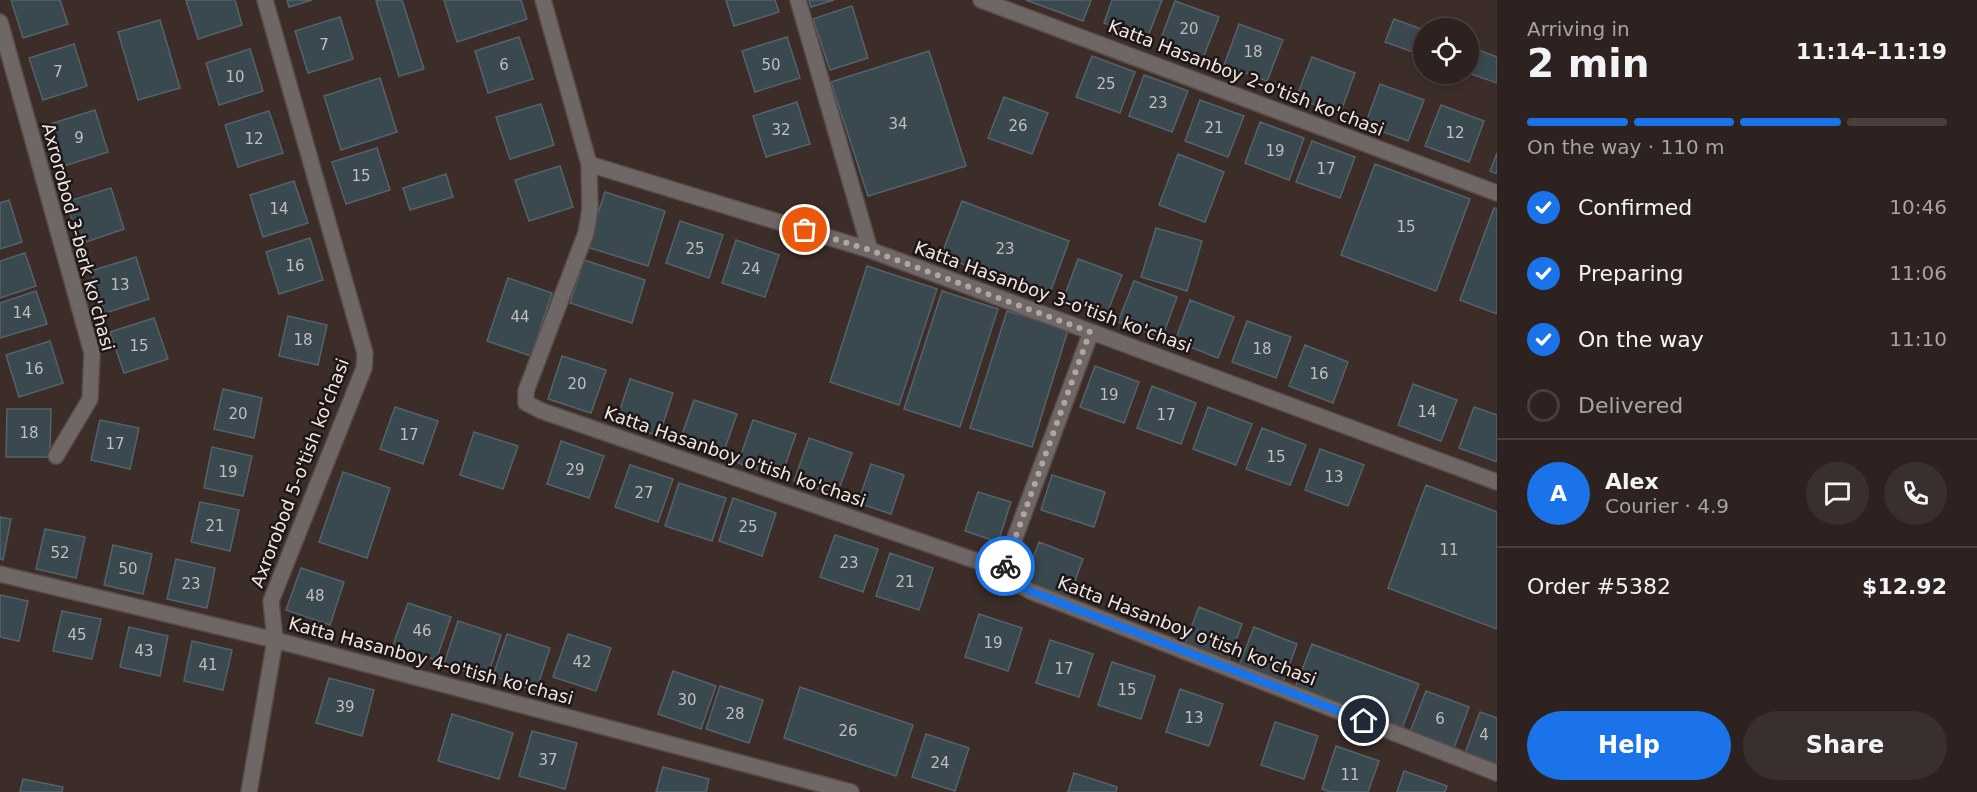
<!DOCTYPE html>
<html lang="en">
<head>
<meta charset="utf-8">
<style>
	body { margin:0; font-family:"DejaVu Sans",sans-serif; background:#392f2c; color:#f1f3f6; height:100vh; display:flex; flex-direction:column; font-size:22px; white-space:nowrap }
	* { box-sizing:border-box; margin:0 }
	p { font-size:20px; color:#a7a4a4 }
	.icon { flex:none; width:33px; height:33px; fill:none; stroke:currentColor; stroke-width:2; stroke-linecap:round; stroke-linejoin:round }
	.map { position:relative; flex:1; overflow:hidden }
	.sheet { display:flex; flex-direction:column; background:#2d221f; width:480px }
	.sheet>* { flex:none }
	.controls { position:absolute; left:1413px; top:18px; display:grid; gap:12px }
	.controls a { display:grid; place-items:center; width:66px; height:66px; border-radius:50%; background:#2d221f; box-shadow:0 3px 9px #0003,0 0 0 2px #483f3d; font-size:30px }
	.pin { position:absolute; display:grid; place-items:center; width:51px; height:51px; color:#fff; margin:-26px; border:3px solid #fff; border-radius:50%; box-shadow:0 2px 6px #0007 }
	.courier { position:absolute; display:grid; place-items:center; width:60px; height:60px; margin:-30px; border:4px solid #1a73e8; border-radius:50%; background:#fff; color:#222; box-shadow:0 2px 8px #0007 }
	.overview em { font-style:normal; font-weight:800 }
	.overview div { display:flex; flex-direction:column-reverse }
	.overview { display:flex; align-items:center; justify-content:space-between; height:102px; padding:0 30px }
	h1 { font-size:39px; font-weight:800; line-height:45px }
	.bar { display:grid; grid-template-columns:repeat(4,1fr); gap:9px 6px; align-content:center; height:72px; padding:0 30px }
	.bar i { height:8px; border-radius:4px; background:#483f3d }
	.bar .current { background:#1a73e8 }
	.bar p { grid-column:span 4 }
	.line { display:flex; align-items:center; gap:15px; padding:0 30px; border-top:2px solid #483f3d }
	.line div { flex:1 }
	.round { display:grid; place-items:center; flex:none; width:63px; height:63px; border-radius:32px; background:#392f2c }
	ol { padding:0 30px; list-style:none }
	li { display:flex; align-items:center; gap:18px; height:66px }
	li p { margin-inline-start:auto }
	li .icon { padding:6px; border-radius:50%; background:#1a73e8; color:#fff; stroke-width:4 }
	li:last-child { color:#a7a4a4 }
	li i { width:33px; height:33px; border:3px solid #483f3d; border-radius:50% }
	.cta { display:flex; gap:12px; margin-top:auto; padding:12px 30px }
	.cta a { flex:1; height:69px; border-radius:36px; background:#1a73e8; color:#fff; font-size:24px; font-weight:800; line-height:69px; text-align:center }
	.cta a+a { background:#392f2c; color:#f1f3f6 }
	main { display:flex; flex:1; min-height:0 }
	.map>svg:first-child { display:block }
</style>
</head>
<body>
<main>
<div class="map">
<svg width="1497" height="792" viewBox="0 0 1497 792">
	<rect width="100%" height="100%" fill="#3c2d29"/>
	<path fill="#3a4850" stroke="#54636b" stroke-width="1.5" d="M11 0H60L68 24 23 38Z
		M186 0H235L242 25 198 39Z
		M287 0H312L289 7Z
		M379 0H402L424 69 399 76 376 1Z
		M444 0H521L527 19 457 42Z
		M726 0H775L779 12 734 26Z
		M809 0H834L811 7Z
		M1026 0H1091L1083 21Z
		M1112 0H1162L1147 39 1104 23Z
		M1175 1 1219 17 1203 58 1160 41Z
		M852 6 868 58 830 70 813 19Z
		M340 17 353 59 308 73 295 31Z
		M1394 19 1424 30V56L1385 42Z
		M160 20 180 88 138 100 118 32Z
		M1239 24 1283 40 1267 81 1224 65Z
		M519 37 533 79 488 93 475 51Z
		M787 37 800 78 755 92 742 51Z
		M74 44 87 86 43 100 29 58Z
		M1468 46 1497 57V83L1468 73Z
		M250 49 263 91 219 105 206 63Z
		M929 51 966 166 868 196 831 82Z
		M1092 56 1135 72 1120 113 1076 97Z
		M1312 57 1355 73 1340 114 1296 98Z
		M1144 75 1188 91 1172 132 1129 116Z
		M380 78 397 132 341 150 324 96Z
		M1380 84 1424 100 1408 141 1365 125Z
		M1004 97 1048 113 1032 154 988 138Z
		M1200 100 1244 116 1228 157 1185 141Z
		M797 102 810 144 766 157 753 116Z
		M541 104 554 145 510 159 496 117Z
		M1441 105 1484 121 1469 162 1425 146Z
		M95 110 108 152 64 166 50 124Z
		M269 111 283 153 238 167 225 125Z
		M1260 122 1304 138 1289 180 1245 163Z
		M1312 141 1355 157 1340 198 1296 182Z
		M377 148 390 190 346 204 332 162Z
		M1497 153V174L1490 171Z
		M1178 154 1224 172 1205 222 1159 205Z
		M1375 164 1470 199 1436 291 1341 255Z
		M560 166 573 207 529 221 515 180Z
		M446 174 453 197 410 210 403 188Z
		M294 181 308 223 263 237 250 195Z
		M111 188 124 229 80 244 66 202Z
		M605 192 665 211 648 266 587 247Z
		M9 200 22 242 0 249V203Z
		M962 201 1069 241 1049 296 941 256Z
		M1494 208 1497 209V314L1460 300Z
		M680 221 723 235 709 278 666 263Z
		M1156 228 1202 241 1187 291 1141 277Z
		M310 238 323 280 279 294 266 252Z
		M736 240 779 255 765 297 722 283Z
		M25 253 36 286 0 298V261Z
		M136 257 149 299 105 313 91 271Z
		M1078 259 1122 275 1106 316 1063 300Z
		M584 260 645 280 632 323 570 303Z
		M867 266 937 289 899 405 830 382Z
		M508 278 552 293 531 356 487 341Z
		M1134 281 1177 297 1162 338 1118 322Z
		M36 291 47 324 0 338V303Z
		M942 291 998 309 960 427 904 409Z
		M1190 300 1234 317 1218 358 1175 341Z
		M1007 311 1068 330 1032 447 970 428Z
		M288 316 327 325 318 365 279 356Z
		M154 318 168 359 124 373 110 332Z
		M1247 321 1291 337 1276 378 1232 362Z
		M50 341 63 383 19 397 6 355Z
		M1305 345 1348 362 1333 403 1289 386Z
		M562 356 606 370 591 413 548 399Z
		M1095 366 1139 382 1124 423 1080 407Z
		M630 379 673 393 659 436 616 422Z
		M1413 384 1457 400 1441 441 1398 425Z
		M1152 386 1196 403 1181 444 1137 428Z
		M223 389 262 398 254 438 214 429Z
		M694 400 737 414 722 457 679 443Z
		M395 407 438 421 423 464 380 449Z
		M1208 407 1252 424 1236 465 1193 449Z
		M1474 407 1497 415V462L1459 448Z
		M7 409H51L50 457H6Z
		M100 420 139 428 130 469 91 460Z
		M753 420 796 434 781 477 738 463Z
		M1262 428 1306 445 1290 485 1246 469Z
		M474 432 518 446 503 489 460 475Z
		M809 438 852 453 837 495 794 481Z
		M561 441 604 456 589 498 547 484Z
		M212 447 252 456 243 496 204 488Z
		M1320 449 1364 465 1348 506 1305 490Z
		M871 464 904 475 891 514 858 503Z
		M630 465 673 479 658 522 615 507Z
		M343 472 390 488 367 558 319 542Z
		M1052 475 1105 492 1094 527 1041 510Z
		M679 483 726 498 712 541 665 526Z
		M1426 485 1497 512V629L1388 588Z
		M978 492 1011 502 998 542 965 531Z
		M733 498 776 513 762 556 719 541Z
		M200 502 239 510 230 551 191 542Z
		M0 517 11 519 3 560 0 559Z
		M45 529 85 537 76 578 36 569Z
		M835 535 878 549 863 592 820 577Z
		M1039 542 1083 559 1068 600 1024 583Z
		M113 545 152 554 143 594 104 585Z
		M890 553 933 568 919 610 876 596Z
		M176 559 215 568 207 608 167 599Z
		M301 568 344 582 330 625 286 610Z
		M0 595 28 601 19 641 0 637Z
		M408 603 451 617 436 660 393 645Z
		M1199 607 1242 624 1227 665 1183 649Z
		M62 611 101 619 92 659 53 651Z
		M979 614 1022 628 1008 671 965 657Z
		M458 621 501 635 487 678 444 664Z
		M129 627 168 636 160 676 120 667Z
		M1254 627 1297 644 1282 685 1238 668Z
		M507 634 550 648 536 691 493 676Z
		M568 634 611 648 596 691 553 677Z
		M1050 640 1093 654 1079 697 1036 683Z
		M192 641 232 650 223 690 184 681Z
		M1312 644 1419 684 1401 731 1294 691Z
		M1112 662 1155 676 1141 719 1098 705Z
		M673 671 716 686 701 729 658 714Z
		M329 678 374 690 362 736 316 723Z
		M720 686 763 700 749 743 706 729Z
		M800 687 913 725 896 776 784 738Z
		M1180 689 1223 704 1209 746 1166 732Z
		M1426 691 1469 707 1454 748 1410 732Z
		M1480 712 1497 718V765L1465 753Z
		M452 714 513 733 499 779 438 761Z
		M1275 722 1318 736 1304 779 1261 765Z
		M532 731 577 743 565 789 519 776Z
		M926 734 969 748 955 791 912 777Z
		M1336 746 1379 761 1368 792H1330L1322 789Z
		M663 767 709 779 706 792H656Z
		M1404 771 1447 786 1445 792H1397Z
		M1074 773 1117 787 1116 792H1068Z
		M23 779 63 787 62 792H20Z"/>
	<g fill="none" stroke-linecap="round" stroke-linejoin="round">
		<defs>
			<path id="minor" d="M543 0 589 164 590 209 586 233 526 391V403L542 411 1003 570 1014 582 1030 591 1497 773
				M798 0 870 250
				M981 0 1497 193
				M0 22 92 353 90 399 56 456
				M589 164 870 250 1497 482
				M1003 570 1091 332
				M0 574 275 640 851 792
				M249 792 275 640 271 601 364 368 365 353 265 0"/>
		</defs>
		<use href="#minor" stroke="#594b47" stroke-width="18"/>
		<use href="#minor" stroke="#6f6765" stroke-width="15"/>
	</g>
	<g fill="none" stroke-linecap="round" stroke-linejoin="round">
		<path stroke="#b1a5a3" stroke-width="6" stroke-dasharray="0 10.8" d="M805 230 870 250 1090 332 1005 566"/>
		<path stroke="#1a73e8" stroke-width="8" d="M1005 566 1003 570 1014 582 1030 591 1364 721"/>
	</g>
	<g text-anchor="middle" stroke-width="5" stroke-linejoin="round" paint-order="stroke">
		<g font-size="15" fill="#c2bebf">
			<text x="1189" y="34">20</text>
			<text x="324" y="50">7</text>
			<text x="1253" y="57">18</text>
			<text x="504" y="70">6</text>
			<text x="771" y="70">50</text>
			<text x="58" y="77">7</text>
			<text x="235" y="82">10</text>
			<text x="1106" y="89">25</text>
			<text x="1158" y="108">23</text>
			<text x="898" y="129">34</text>
			<text x="1018" y="131">26</text>
			<text x="1214" y="133">21</text>
			<text x="781" y="135">32</text>
			<text x="1455" y="138">12</text>
			<text x="79" y="143">9</text>
			<text x="254" y="144">12</text>
			<text x="1275" y="156">19</text>
			<text x="1326" y="174">17</text>
			<text x="361" y="181">15</text>
			<text x="279" y="214">14</text>
			<text x="1406" y="232">15</text>
			<text x="695" y="254">25</text>
			<text x="1005" y="254">23</text>
			<text x="295" y="271">16</text>
			<text x="751" y="274">24</text>
			<text x="120" y="290">13</text>
			<text x="22" y="318">14</text>
			<text x="520" y="322">44</text>
			<text x="303" y="345">18</text>
			<text x="139" y="351">15</text>
			<text x="1262" y="354">18</text>
			<text x="34" y="374">16</text>
			<text x="1319" y="379">16</text>
			<text x="577" y="389">20</text>
			<text x="1109" y="400">19</text>
			<text x="1427" y="417">14</text>
			<text x="238" y="419">20</text>
			<text x="1166" y="420">17</text>
			<text x="29" y="438">18</text>
			<text x="409" y="440">17</text>
			<text x="115" y="449">17</text>
			<text x="1276" y="462">15</text>
			<text x="575" y="475">29</text>
			<text x="228" y="477">19</text>
			<text x="1334" y="482">13</text>
			<text x="644" y="498">27</text>
			<text x="215" y="531">21</text>
			<text x="748" y="532">25</text>
			<text x="1449" y="555">11</text>
			<text x="60" y="558">52</text>
			<text x="849" y="568">23</text>
			<text x="128" y="574">50</text>
			<text x="905" y="587">21</text>
			<text x="191" y="589">23</text>
			<text x="315" y="601">48</text>
			<text x="422" y="636">46</text>
			<text x="77" y="640">45</text>
			<text x="993" y="648">19</text>
			<text x="144" y="656">43</text>
			<text x="582" y="667">42</text>
			<text x="208" y="670">41</text>
			<text x="1064" y="674">17</text>
			<text x="1127" y="695">15</text>
			<text x="687" y="705">30</text>
			<text x="345" y="712">39</text>
			<text x="735" y="719">28</text>
			<text x="1194" y="723">13</text>
			<text x="1440" y="724">6</text>
			<text x="848" y="736">26</text>
			<text x="1484" y="740">4</text>
			<text x="548" y="765">37</text>
			<text x="940" y="768">24</text>
			<text x="1350" y="780">11</text>
		</g>
		<g font-size="18" fill="#f0e6e4" stroke="#1e1715">
			<text transform="translate(1246 78) rotate(21)" y="6">Katta Hasanboy 2-o'tish ko'chasi</text>
			<text transform="translate(78 237) rotate(75)" y="6">Axrorobod 3-berk ko'chasi</text>
			<text transform="translate(1053 297) rotate(20)" y="6">Katta Hasanboy 3-o'tish ko'chasi</text>
			<text transform="translate(735 457) rotate(19)" y="6">Katta Hasanboy o'tish ko'chasi</text>
			<text transform="translate(300 473) rotate(-69)" y="6">Axrorobod 5-o'tish ko'chasi</text>
			<text transform="translate(1187 631) rotate(21)" y="6">Katta Hasanboy o'tish ko'chasi</text>
			<text transform="translate(431 661) rotate(15)" y="6">Katta Hasanboy 4-o'tish ko'chasi</text>
		</g>
	</g>
</svg>
<div class="controls">
<a><svg class="icon" aria-label="locate" viewBox="0 0 24 24"><circle cx="12" cy="12" r="6"/><path d="M12 2v4M12 18v4M2 12h4M18 12h4"/></svg></a>
</div>
<div class="pin" style="left:805px;top:230px;background:#ea580c"><svg class="icon" aria-label="bag" viewBox="0 0 24 24"><path d="M5 8h14l-1 12H6zM9 8a3 3 0 0 1 6 0"/></svg></div>
<div class="pin" style="left:1364px;top:721px;background:#1f2937"><svg class="icon" aria-label="home" viewBox="0 0 24 24"><path d="M3 11l9-7 9 7M6 9v11h12V9"/></svg></div>
<div class="courier" style="left:1005px;top:566px"><svg class="icon" aria-label="bike" viewBox="0 0 24 24"><circle cx="6" cy="16" r="4"/><circle cx="18" cy="16" r="4"/><path d="M6 16l4-8h5l3 8M10 8l3 8H6M13 5h3"/></svg></div>
</div>
<section class="sheet">
<div class="overview"><div><h1>2 min</h1><p>Arriving in</p></div><em>11:14–11:19</em></div>
<div class="bar"><i class="current"></i><i class="current"></i><i class="current"></i><i></i><p>On the way · 110 m</p></div>
<ol>
<li><svg class="icon" aria-label="check" viewBox="0 0 24 24"><path d="M5 12l5 5 9-10"/></svg>Confirmed<p>10:46</p></li>
<li><svg class="icon" aria-label="check" viewBox="0 0 24 24"><path d="M5 12l5 5 9-10"/></svg>Preparing<p>11:06</p></li>
<li><svg class="icon" aria-label="check" viewBox="0 0 24 24"><path d="M5 12l5 5 9-10"/></svg>On the way<p>11:10</p></li>
<li><i></i>Delivered</li>
</ol>
<div class="line" style="height:108px"><b class="round" style="background:#1a73e8;color:#fff">A</b><div><b>Alex</b><p>Courier · 4.9</p></div><a class="round"><svg class="icon" aria-label="chat" viewBox="0 0 24 24"><path d="M4 5h16v11H9l-5 4z"/></svg></a><a class="round"><svg class="icon" aria-label="phone" viewBox="0 0 24 24"><path d="M5 4h4l2 5-3 2q2 4 5 5l2-3 5 2v4C11 20 4 13 5 4z"/></svg></a></div>
<div class="line" style="height:78px"><div>Order #5382</div><b>$12.92</b></div>
<div class="cta"><a>Help</a><a>Share</a></div>
</section>
</main>
</body>
</html>
